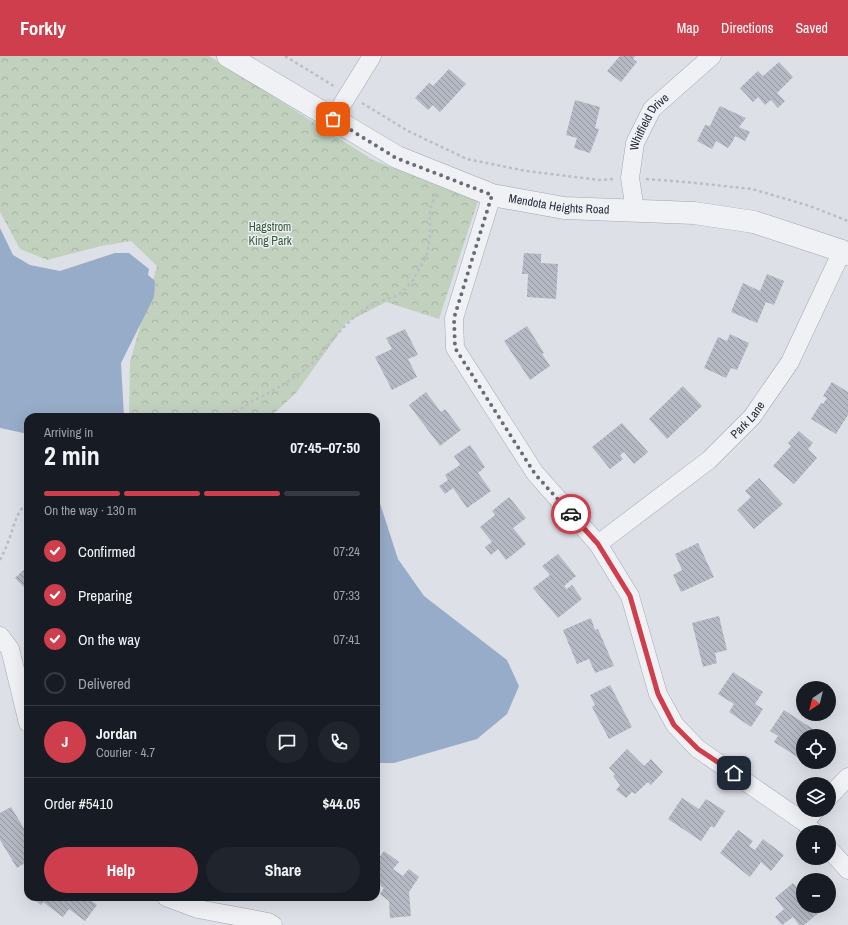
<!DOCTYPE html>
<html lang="en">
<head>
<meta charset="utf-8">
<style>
	body { margin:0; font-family:"Archivo Narrow",sans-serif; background:#20242c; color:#f1f3f6; height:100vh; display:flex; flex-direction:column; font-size:15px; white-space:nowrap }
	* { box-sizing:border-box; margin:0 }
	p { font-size:13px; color:#9ea1a6 }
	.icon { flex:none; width:22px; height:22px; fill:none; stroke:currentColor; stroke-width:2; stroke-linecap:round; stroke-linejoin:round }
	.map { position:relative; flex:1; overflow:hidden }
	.details { position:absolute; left:24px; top:357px; width:356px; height:488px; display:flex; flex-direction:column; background:#171b24; border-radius:12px; box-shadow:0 4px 16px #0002 }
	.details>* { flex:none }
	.needle { width:26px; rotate:215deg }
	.controls { position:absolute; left:796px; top:625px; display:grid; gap:8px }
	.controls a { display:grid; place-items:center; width:40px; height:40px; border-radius:50%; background:#171b24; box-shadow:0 4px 16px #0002; font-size:20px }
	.pin { position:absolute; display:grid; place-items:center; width:34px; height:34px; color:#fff; margin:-17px; border-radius:8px; box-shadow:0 2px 6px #0006 }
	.courier { position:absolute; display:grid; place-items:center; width:40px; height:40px; margin:-20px; border:3px solid #cf3e4c; border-radius:50%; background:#fff; color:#222; box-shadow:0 1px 5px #0007 }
	.headline em { font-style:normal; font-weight:700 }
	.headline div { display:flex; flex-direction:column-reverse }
	.headline { display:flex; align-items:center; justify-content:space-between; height:68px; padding:0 20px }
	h1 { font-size:26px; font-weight:700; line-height:30px }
	.bar { display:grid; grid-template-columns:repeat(4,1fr); gap:6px 4px; align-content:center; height:48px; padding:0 20px }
	.bar i { height:5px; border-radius:3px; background:#363941 }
	.bar .active { background:#cf3e4c }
	.bar p { grid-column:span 4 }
	.line { display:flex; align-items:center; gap:10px; padding:0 20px; border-top:1px solid #363941 }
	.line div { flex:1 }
	.round { display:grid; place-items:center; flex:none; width:42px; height:42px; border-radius:21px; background:#20242c }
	ol { padding:0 20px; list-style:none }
	li { display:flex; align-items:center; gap:12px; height:44px }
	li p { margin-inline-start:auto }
	li .icon { padding:4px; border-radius:50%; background:#cf3e4c; color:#fff; stroke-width:4 }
	li:last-child { color:#9ea1a6 }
	li i { width:22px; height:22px; border:2px solid #363941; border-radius:50% }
	.primary-button { display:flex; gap:8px; margin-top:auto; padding:8px 20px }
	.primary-button a { flex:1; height:46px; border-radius:24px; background:#cf3e4c; color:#fff; font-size:16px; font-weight:700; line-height:46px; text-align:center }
	.primary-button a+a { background:#20242c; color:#f1f3f6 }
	header { display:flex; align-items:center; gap:24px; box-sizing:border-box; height:56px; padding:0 20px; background:#cf3e4c; color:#fff }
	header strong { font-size:19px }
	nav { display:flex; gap:22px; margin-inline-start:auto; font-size:14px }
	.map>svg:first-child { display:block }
</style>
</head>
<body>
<header>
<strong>Forkly</strong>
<nav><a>Map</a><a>Directions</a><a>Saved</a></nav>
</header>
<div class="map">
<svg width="848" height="869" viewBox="0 0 848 869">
	<defs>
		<pattern id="park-crowns" width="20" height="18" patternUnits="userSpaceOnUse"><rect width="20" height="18" fill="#c1d1be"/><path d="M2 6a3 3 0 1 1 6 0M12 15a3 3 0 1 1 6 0" fill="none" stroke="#a6b4a4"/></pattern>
		<pattern id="building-back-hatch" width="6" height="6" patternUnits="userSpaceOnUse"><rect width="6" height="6" fill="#b4b9c4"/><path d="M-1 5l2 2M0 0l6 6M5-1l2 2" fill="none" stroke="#9297a0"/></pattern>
	</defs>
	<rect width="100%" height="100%" fill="#dde0e7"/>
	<path fill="url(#park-crowns)" d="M0 0H209L373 104 478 145 439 263 386 246 347 266 296 337 270 361H129L130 306 157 210 131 185 101 190 47 204 20 193 0 156Z"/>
	<path fill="#97acc8" d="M0 172 13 199 30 209 60 215 115 197H129L149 213 148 219 155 225 154 241 121 307 124 361H28V378L0 372Z
		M376 435 398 503 424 540 507 604 519 630 507 658 477 683 394 707H376Z"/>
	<path fill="url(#building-back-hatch)" d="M620 0H635L633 3 637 6 621 26 607 15Z
		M779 6 793 21 777 37 785 45 778 52 771 44 765 49 758 41 753 46 740 32 758 15 763 20Z
		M449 13 466 28 440 56 433 49 428 54 415 42 429 27 433 30Z
		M575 44 600 51 595 72 599 73 590 97 574 92 577 82 566 79Z
		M720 50 746 62 739 71 750 76 745 85 735 80 733 85 728 92 716 85 712 93 697 85 705 69 710 70 716 57Z
		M524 197 541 198V207L558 208 556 243 527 241 528 218H522Z
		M767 218 784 225 774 249 766 246 757 267 731 256 743 227 760 235Z
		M527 270 544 297 542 298 550 310 530 324 504 285Z
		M405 273 418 299 408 303 417 321 392 334 375 301 392 293 386 282Z
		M730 278 749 287 737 314 731 312 726 322 704 312 718 281 727 285Z
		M832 326 848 336V359L836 378 811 363 821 347 823 348 827 342 823 340Z
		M683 330 702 350 667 383 649 363Z
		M426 336 441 356 445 353 461 374 440 390 409 349Z
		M622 367 648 396 634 408 624 396 620 399 623 403 610 413 592 391Z
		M799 375 813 387 808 393 817 402 794 428 773 410 791 390 788 387Z
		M470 389 485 411 478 417 491 435 467 452 453 432 445 438 439 430 448 424 445 419 460 409 454 400Z
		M759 422 783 448 754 473 737 454 751 441 745 435Z
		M509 441 526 462 513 472 526 488 506 504 498 493 491 499 485 491 492 486 480 471 495 459 492 455Z
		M698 487 714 521 681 536 673 519 682 514 675 498Z
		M558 498 576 520 564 530 567 533 572 529 582 543 558 562 533 532 550 519 542 510Z
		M28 510V531L26 533 15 522Z
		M719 560 727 594 715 597 717 607 703 611 692 567Z
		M591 562 595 574 598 573 614 610 595 617 589 603 577 608 563 574Z
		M733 616 763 636 755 648 763 653 751 671 729 656 734 648 718 638Z
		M610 629 632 671 609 683 592 651 595 649 590 639Z
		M784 654 813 673 808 680H803V702L802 704 774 686 778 680 770 675Z
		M627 693 644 710 651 703 663 716 651 729 648 726 635 738 632 736 626 742 616 734 620 729 613 720 615 718 609 712Z
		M682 742 699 753 706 743 725 755 714 772 711 770 701 785 668 763Z
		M11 751 28 779V805L17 812 0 784V757Z
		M738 774 753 785 749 790 755 794 763 783 784 799 771 815 761 806 750 821 720 797Z
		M384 795 399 806 393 813 403 820 409 813 419 821 409 836 411 860 390 862 389 845 380 838 384 832 376 827V806Z
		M793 827 803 838V850H827L804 869H799L793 861 782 869 775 861 784 853 775 842Z
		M30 841H87L97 849 85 865 69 853 63 861 43 846 41 849Z"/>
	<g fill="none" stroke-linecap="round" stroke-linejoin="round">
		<defs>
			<g id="minor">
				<path d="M333 63 372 0"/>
				<path d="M492 139 454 262 455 292 535 417 598 488 630 540 658 638 675 669 698 693 804 766 814 776"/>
				<path id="s1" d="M635 154 630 122 635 87 652 53 712 0"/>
				<path id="s2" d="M598 488 709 404 752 361 790 306 842 195"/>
				<path d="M0 580 10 593 28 667"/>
				<path d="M829 741 848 721"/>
				<path d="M804 766 816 754"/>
				<path d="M829 793 848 814"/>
				<path d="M166 841 198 853 268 866 273 869"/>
			</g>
			<g id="tertiary">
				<path id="s3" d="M228 0 397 101 492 139 564 152 694 157 754 166 842 195 848 198"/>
			</g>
		</defs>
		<use href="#minor" stroke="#a2a7b1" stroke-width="19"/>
		<use href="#tertiary" stroke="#a2a7b1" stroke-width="23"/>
		<path stroke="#bbbec5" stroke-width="2.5" stroke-dasharray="3 3" stroke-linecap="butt" d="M285 0 334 30
			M362 47 408 75 467 103 526 115 600 124 613 123
			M646 123 686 126 752 133 810 150 848 165
			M232 361 241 353 254 344 265 339 292 323 300 317 316 304 337 278 354 261 371 249 396 240 405 233 413 224 426 201 428 194 430 181V154L436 137
			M0 504C3 498 6 492 8 486 14 472 15 457 28 446"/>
		<use href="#minor" stroke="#eff1f5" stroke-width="18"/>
		<use href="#tertiary" stroke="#eff1f5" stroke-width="22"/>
	</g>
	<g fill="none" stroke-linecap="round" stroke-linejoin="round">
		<path stroke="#666c78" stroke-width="4" stroke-dasharray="0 7.2" d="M333 63 396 102 492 139 454 262 455 292 535 418 571 458"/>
		<path stroke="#cf3e4c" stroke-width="5" d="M571 458 598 488 630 540 658 638 674 669 698 693 734 717"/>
	</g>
	<g text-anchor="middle" stroke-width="3" stroke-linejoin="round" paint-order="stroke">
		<g font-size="12" fill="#262d3d" stroke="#eceff5">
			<text dy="4" stroke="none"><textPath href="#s1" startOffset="93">Whitfield Drive</textPath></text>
			<text dy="4" stroke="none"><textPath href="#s3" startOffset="367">Mendota Heights Road</textPath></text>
			<text dy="4" stroke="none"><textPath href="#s2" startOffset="195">Park Lane</textPath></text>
		</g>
		<g font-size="12" fill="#385933" stroke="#eceff5">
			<text x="270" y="175">Hagstrom<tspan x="270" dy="14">King Park</tspan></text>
		</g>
	</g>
</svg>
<div class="controls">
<a><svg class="needle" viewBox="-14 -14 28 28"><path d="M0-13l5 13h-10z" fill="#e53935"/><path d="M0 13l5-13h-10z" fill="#9ea1a6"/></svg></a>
<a><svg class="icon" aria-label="locate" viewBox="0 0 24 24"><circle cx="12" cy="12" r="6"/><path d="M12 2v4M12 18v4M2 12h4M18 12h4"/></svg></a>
<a><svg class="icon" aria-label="layers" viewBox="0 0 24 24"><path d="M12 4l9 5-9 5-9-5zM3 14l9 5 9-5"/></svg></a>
<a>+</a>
<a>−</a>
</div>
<div class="pin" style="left:333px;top:63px;background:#ea580c"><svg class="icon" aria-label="bag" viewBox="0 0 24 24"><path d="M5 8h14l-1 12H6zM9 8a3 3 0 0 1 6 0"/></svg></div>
<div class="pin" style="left:734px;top:717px;background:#1f2937"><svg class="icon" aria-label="home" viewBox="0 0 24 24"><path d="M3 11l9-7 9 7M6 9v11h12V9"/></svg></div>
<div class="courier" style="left:571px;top:458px"><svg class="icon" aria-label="car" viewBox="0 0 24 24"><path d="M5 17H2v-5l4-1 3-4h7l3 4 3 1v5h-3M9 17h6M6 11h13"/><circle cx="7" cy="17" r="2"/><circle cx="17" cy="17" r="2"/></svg></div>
<section class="details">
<div class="headline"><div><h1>2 min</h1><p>Arriving in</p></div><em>07:45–07:50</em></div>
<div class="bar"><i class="active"></i><i class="active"></i><i class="active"></i><i></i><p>On the way · 130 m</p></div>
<ol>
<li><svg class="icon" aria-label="check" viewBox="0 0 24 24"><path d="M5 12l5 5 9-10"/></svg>Confirmed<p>07:24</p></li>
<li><svg class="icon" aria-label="check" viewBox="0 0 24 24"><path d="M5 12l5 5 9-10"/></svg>Preparing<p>07:33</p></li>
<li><svg class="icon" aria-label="check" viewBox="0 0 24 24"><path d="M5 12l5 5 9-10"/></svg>On the way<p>07:41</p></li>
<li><i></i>Delivered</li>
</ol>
<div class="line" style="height:72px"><b class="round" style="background:#cf3e4c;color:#fff">J</b><div><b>Jordan</b><p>Courier · 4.7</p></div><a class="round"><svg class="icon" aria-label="chat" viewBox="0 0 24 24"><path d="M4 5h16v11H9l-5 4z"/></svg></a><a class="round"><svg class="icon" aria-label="phone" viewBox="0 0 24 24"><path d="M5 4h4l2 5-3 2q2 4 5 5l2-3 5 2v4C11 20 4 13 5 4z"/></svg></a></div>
<div class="line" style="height:52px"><div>Order #5410</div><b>$44.05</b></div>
<div class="primary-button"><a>Help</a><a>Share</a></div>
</section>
</div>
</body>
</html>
